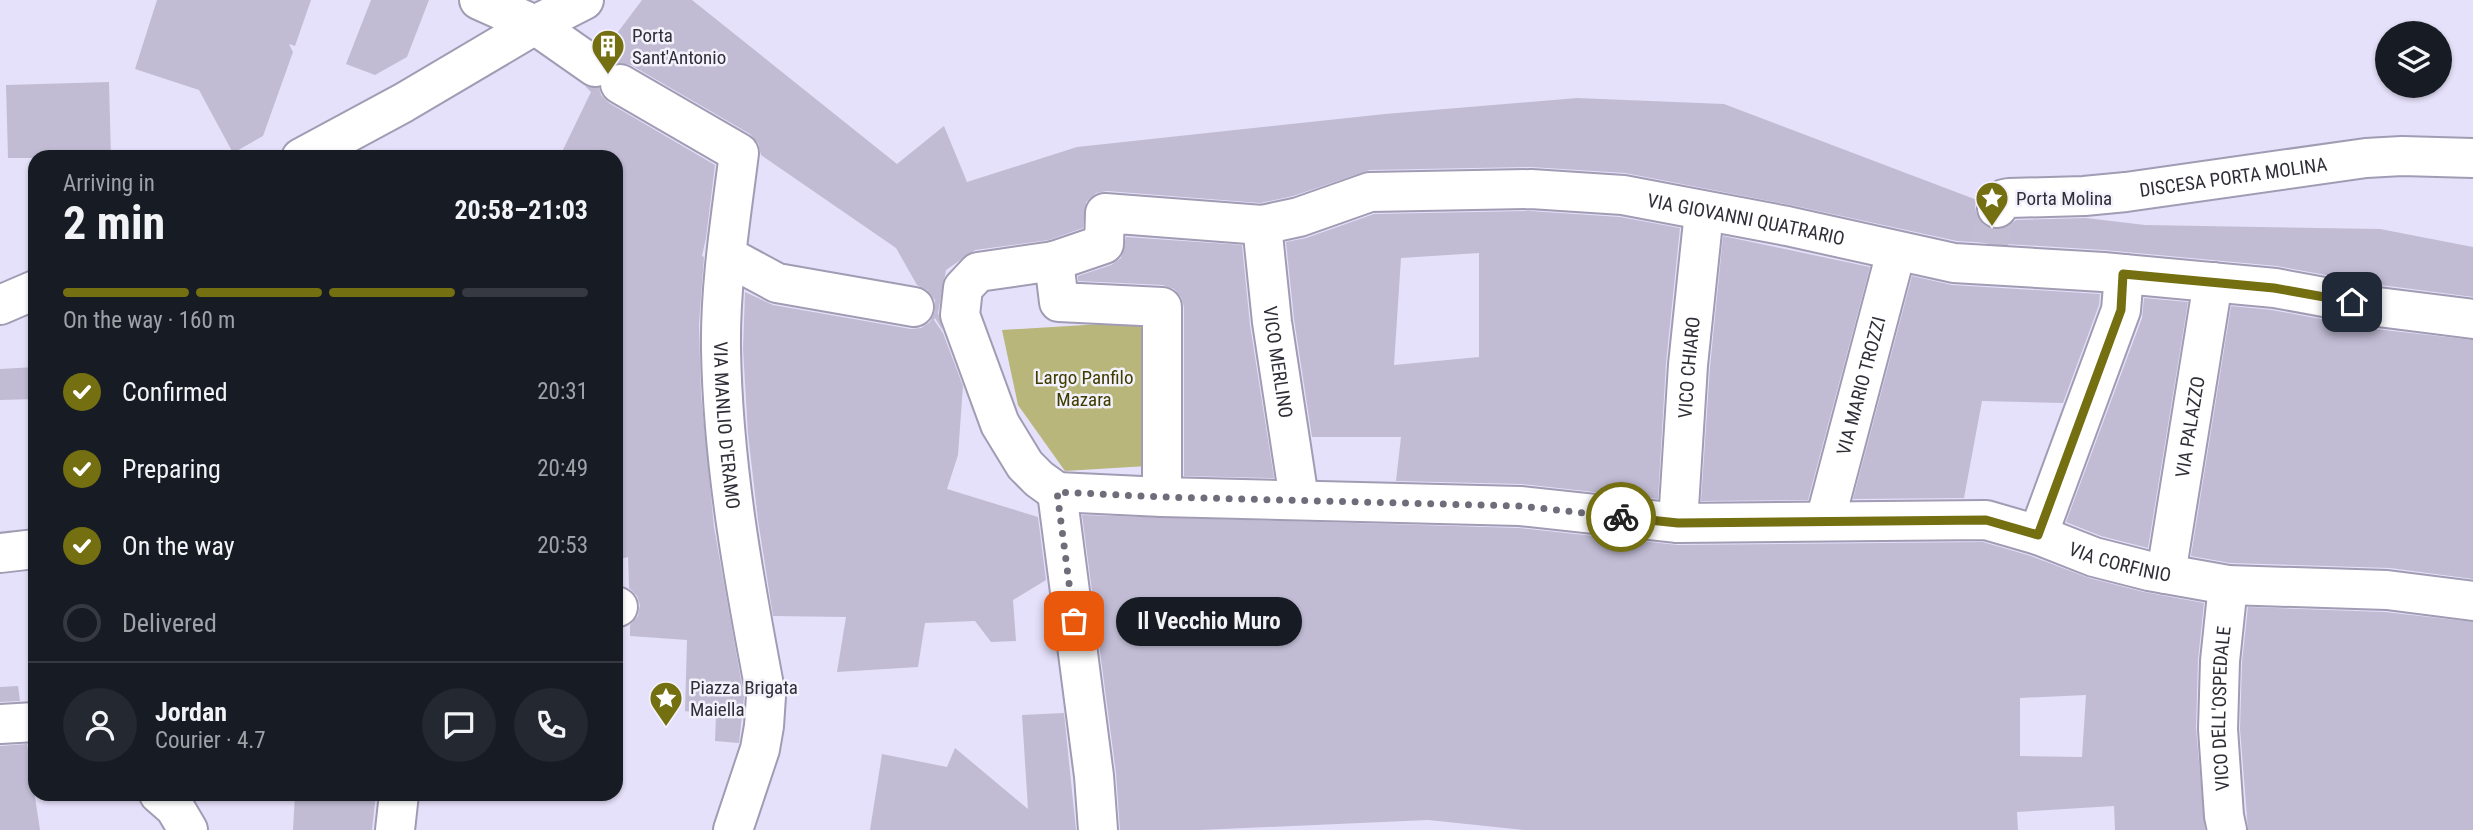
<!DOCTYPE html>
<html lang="en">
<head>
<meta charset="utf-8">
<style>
	body { margin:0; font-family:"Roboto Condensed",sans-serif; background:#242831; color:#f1f3f6; height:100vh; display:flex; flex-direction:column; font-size:26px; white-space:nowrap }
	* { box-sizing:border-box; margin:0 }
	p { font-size:23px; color:#9ea1a6 }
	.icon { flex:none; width:38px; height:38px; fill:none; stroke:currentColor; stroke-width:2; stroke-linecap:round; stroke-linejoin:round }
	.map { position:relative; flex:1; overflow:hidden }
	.sheet { position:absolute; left:28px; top:150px; width:595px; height:651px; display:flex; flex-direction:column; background:#171b24; border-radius:21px; box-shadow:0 2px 5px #0004 }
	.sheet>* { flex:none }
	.fabs { position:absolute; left:2375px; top:21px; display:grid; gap:14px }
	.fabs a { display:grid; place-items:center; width:77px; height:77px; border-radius:50%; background:#171b24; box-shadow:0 2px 5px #0004; font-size:35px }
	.pin { position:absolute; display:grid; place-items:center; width:60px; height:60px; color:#fff; margin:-30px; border-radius:14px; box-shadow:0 4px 10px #0006 }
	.courier { position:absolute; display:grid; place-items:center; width:70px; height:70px; margin:-35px; border:5px solid #746f10; border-radius:50%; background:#fff; color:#222; box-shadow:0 2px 9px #0007 }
	.bubble { position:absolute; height:49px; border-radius:24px; background:#171b24; box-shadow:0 2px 5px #0004; font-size:23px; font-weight:700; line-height:49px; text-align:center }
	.overview em { font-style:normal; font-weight:700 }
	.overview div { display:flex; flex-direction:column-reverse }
	.overview { display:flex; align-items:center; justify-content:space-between; height:119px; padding:0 35px }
	h1 { font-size:46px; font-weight:700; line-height:52px }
	.bar { display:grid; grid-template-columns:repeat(4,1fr); gap:10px 7px; align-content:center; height:84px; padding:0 35px }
	.bar i { height:9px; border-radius:5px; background:#363941 }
	.bar .on { background:#746f10 }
	.bar p { grid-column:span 4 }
	.line { display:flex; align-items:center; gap:18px; padding:0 35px; border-top:2px solid #363941 }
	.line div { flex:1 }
	.round { display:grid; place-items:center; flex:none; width:74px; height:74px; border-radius:37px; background:#242831 }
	ol { padding:0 35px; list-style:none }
	li { display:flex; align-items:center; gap:21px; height:77px }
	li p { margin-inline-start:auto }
	li .icon { padding:7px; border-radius:50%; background:#746f10; color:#fff; stroke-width:4 }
	li:last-child { color:#9ea1a6 }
	li i { width:38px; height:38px; border:4px solid #363941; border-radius:50% }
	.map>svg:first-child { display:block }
</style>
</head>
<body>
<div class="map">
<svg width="2473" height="830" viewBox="0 0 2473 830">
	<rect width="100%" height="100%" fill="#e6e1fa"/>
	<path fill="#b8b67a" d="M1150 321 1147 466 1065 471 1018 405 1002 330Z"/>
	<path fill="#c1bcd4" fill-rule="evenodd" d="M157 0H311L295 46 289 44 293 52 263 136 233 153 199 90 135 69Z
		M371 0H429L407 57 375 75 346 64Z
		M642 0H692L897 164 944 126 967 182 1077 147 1385 114 1577 98 1724 104 1977 200 1975 206 1977 217 1983 225 1993 229 2006 228 2016 220 2086 218 2145 225 2380 229 2473 247V297L2381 285 2277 266 2104 250 1957 241 1791 205 1625 173 1531 167 1370 170 1293 196 1260 203 1107 191 1096 193 1086 202 1083 228 1049 240 975 250 946 270 938 313 943 331 935 318 934 320 943 333 963 386 958 455 947 489 1038 517 1046 580 1013 600 1016 641 991 642 975 621 925 623 918 667 837 672 846 617 773 616 758 520 748 434 743 349 745 292 773 305 911 329 921 328 930 322 935 311V300L927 290 917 285 896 248 761 155 758 143 750 134 631 65 616 63 614 57 606 48Z
		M109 82 111 158H8L6 85Z
		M585 86 599 88 601 95 609 103 715 165 706 238 702 256 704 257 699 324 701 394 714 527 744 697 739 743 715 741 716 716 685 711 687 640 630 636V625L638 616 640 605 637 596 629 588 628 557 616 560V158H559L591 92Z
		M1530 211 1620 217 1680 228 1666 363 1658 499 1522 484 1396 481 1401 437H1312L1294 319 1286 242 1306 238 1374 214ZM1479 253V357L1394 365 1401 258Z
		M1723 236 1870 267 1808 500 1701 501 1710 367Z
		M1126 237 1242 245 1250 325 1274 478 1184 476V307L1181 297 1174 289 1163 285 1078 281V276L1111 265 1121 258Z
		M1912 276 1952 285 2100 294 2099 305 2063 403 1982 401 1964 498 1853 499Z
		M2144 298 2188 302 2148 548 2101 536 2066 522 2142 318Z
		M2231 306 2272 310 2375 329 2473 340V579L2390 568 2230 563 2191 556Z
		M35 367V399L0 400V369Z
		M1082 515 1519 528 1678 545 1983 542 2031 556 2089 578 2144 592 2204 603 2198 660 2196 728 2205 830H2115L2114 806 2017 812 2018 830H1524L1428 820 1200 830H1120L1116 773ZM2086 695 2082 757 2020 756V698Z
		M2248 607 2385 612 2473 622V830H2248L2240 729 2242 662Z
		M18 686 20 701 0 702V687Z
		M1064 713 1076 830H870L882 754 947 767 955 748 1028 809 1022 715Z
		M27 744 40 830H0V746Z
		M295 794H376L372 830H293Z"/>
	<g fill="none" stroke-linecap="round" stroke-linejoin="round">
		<path stroke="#c2bdd3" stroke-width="38" stroke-dasharray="38 19" stroke-linecap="butt" d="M1989 244 1997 208"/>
		<defs>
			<g id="minor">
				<path d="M535 25 595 67"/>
				<path id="s1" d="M620 84 739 153C731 217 720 284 721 349 723 466 744 581 766 696L764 726 760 749 733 830"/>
				<path id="s2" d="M1997 208 2004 199 2009 198 2084 196 2126 192 2366 158 2402 156 2473 158"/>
				<path id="s3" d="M1262 225 1272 322 1299 499"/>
				<path d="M727 256 777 283 914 307"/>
				<path id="s4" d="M1054 261 1104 244 1105 213 1262 225 1299 217 1370 192 1531 189 1623 195 1787 226 1954 263 2103 272 2275 288 2378 307 2473 319"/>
				<path id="s5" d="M1057 492 1162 497 1520 506 1678 523 1986 520 2038 535 2094 557 2149 571 2228 585 2387 590 2473 601"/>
				<path d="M1057 492 1039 479 1025 465 1000 424 960 315 963 288 978 272 1054 261 1059 302 1162 307V497"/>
				<path d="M1057 492 1094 776 1098 830"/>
				<path id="s6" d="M1825 521 1896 252"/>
				<path id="s7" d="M1678 523 1688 365 1704 212"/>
				<path d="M2038 535 2121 310 2124 274"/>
				<path d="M0 553 35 549"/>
				<path id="s8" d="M2166 574 2213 282"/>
				<path d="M616 606 618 607"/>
				<path d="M0 724 35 722"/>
				<path d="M159 794 175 808 188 830"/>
				<path d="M395 830 399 794"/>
				<path id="s9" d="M2227 830 2224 816 2218 729 2220 661 2228 585"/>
			</g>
			<path id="secondary" d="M479 0 535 25
				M301 158 403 103 535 25 584 0
				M0 305 35 290"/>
		</defs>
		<use href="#minor" stroke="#a19cb3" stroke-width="42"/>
		<use href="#secondary" stroke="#a19cb3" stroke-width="42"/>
		<use href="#minor" stroke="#fff" stroke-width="38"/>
		<use href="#secondary" stroke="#fff" stroke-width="38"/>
	</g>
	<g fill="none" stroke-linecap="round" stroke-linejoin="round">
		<path stroke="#706d7b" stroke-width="7" stroke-dasharray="0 12.6" d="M1074 621 1057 492 1162 497 1520 506 1621 517"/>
		<path stroke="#746f10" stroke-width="9" d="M1621 517 1678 523 1986 520 2038 535 2121 310 2123 274 2274 288 2352 302"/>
	</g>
	<defs>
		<symbol id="building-pin" viewBox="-11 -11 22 30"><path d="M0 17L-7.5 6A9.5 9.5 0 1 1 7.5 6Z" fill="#746f10" stroke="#f3f1fb"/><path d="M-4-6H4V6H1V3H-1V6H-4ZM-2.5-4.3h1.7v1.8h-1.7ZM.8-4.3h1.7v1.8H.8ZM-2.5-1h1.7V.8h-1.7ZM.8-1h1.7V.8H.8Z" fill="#fff"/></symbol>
		<symbol id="sight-pin" viewBox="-11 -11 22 30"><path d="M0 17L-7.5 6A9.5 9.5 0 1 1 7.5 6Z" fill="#746f10" stroke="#f3f1fb"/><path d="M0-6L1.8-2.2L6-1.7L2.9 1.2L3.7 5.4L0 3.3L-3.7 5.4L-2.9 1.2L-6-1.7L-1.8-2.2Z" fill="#fff"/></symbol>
	</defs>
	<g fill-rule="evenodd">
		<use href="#building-pin" x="589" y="27" width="38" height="52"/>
		<use href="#sight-pin" x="1973" y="179" width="38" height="52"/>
		<use href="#sight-pin" x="647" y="679" width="38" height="52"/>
	</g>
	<g text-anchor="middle" stroke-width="5" stroke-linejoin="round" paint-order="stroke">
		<g font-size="19" fill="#302e37" stroke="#f3f1fb" text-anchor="start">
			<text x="632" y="42">Porta<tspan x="632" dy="22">Sant'Antonio</tspan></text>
			<text x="2016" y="205">Porta Molina</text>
			<text x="690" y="694">Piazza Brigata<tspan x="690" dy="22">Maiella</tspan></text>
		</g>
		<g font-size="19" fill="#302e37" stroke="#f3f1fb">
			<text dy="7" stroke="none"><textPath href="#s2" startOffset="242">DISCESA PORTA MOLINA</textPath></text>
			<text dy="7" stroke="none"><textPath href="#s4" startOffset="733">VIA GIOVANNI QUATRARIO</textPath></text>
			<text dy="7" stroke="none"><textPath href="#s3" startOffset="138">VICO MERLINO</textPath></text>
			<text dy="7" stroke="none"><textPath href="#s7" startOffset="156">VICO CHIARO</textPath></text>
			<text dy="7" stroke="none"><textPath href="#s6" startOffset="140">VIA MARIO TROZZI</textPath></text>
			<text dy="7" stroke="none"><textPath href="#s1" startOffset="411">VIA MANLIO D'ERAMO</textPath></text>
			<text dy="7" stroke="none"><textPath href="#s8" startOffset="149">VIA PALAZZO</textPath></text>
			<text dy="7" stroke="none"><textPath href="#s5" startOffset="1071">VIA CORFINIO</textPath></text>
			<text dy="7" stroke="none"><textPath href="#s9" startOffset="122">VICO DELL'OSPEDALE</textPath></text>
		</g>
		<g font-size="19" fill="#3f3c00" stroke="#f3f1fb">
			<text x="1084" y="384">Largo Panfilo<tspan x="1084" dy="22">Mazara</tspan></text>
		</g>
	</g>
</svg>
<div class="fabs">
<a><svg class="icon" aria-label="layers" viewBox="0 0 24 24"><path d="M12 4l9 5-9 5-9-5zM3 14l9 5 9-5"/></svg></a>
</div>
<div class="pin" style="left:1074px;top:621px;background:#ea580c"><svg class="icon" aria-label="bag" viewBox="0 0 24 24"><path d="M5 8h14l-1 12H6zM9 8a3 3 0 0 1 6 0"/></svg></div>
<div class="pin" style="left:2352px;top:302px;background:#1f2937"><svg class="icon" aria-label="home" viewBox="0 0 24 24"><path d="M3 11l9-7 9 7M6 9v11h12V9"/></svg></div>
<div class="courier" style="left:1621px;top:517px"><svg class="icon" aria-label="bike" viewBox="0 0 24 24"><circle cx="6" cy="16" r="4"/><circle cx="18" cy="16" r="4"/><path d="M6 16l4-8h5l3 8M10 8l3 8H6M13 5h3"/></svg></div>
<div class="bubble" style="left:1116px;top:597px;width:186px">Il Vecchio Muro</div>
<section class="sheet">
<div class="overview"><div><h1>2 min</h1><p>Arriving in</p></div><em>20:58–21:03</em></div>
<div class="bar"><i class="on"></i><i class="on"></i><i class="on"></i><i></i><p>On the way · 160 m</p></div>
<ol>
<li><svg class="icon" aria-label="check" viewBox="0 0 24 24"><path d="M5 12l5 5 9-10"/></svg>Confirmed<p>20:31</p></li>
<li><svg class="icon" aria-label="check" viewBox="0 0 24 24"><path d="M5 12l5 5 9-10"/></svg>Preparing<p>20:49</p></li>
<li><svg class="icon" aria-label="check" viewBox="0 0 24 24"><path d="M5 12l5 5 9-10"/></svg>On the way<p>20:53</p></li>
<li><i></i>Delivered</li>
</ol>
<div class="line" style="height:126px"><a class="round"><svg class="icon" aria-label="person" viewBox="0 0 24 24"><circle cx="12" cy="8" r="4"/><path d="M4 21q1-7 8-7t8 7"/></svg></a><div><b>Jordan</b><p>Courier · 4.7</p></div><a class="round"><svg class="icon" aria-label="chat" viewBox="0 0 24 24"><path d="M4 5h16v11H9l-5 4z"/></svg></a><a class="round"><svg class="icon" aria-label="phone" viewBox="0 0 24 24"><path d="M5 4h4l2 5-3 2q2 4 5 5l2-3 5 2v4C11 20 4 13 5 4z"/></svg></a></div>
</section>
</div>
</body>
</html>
